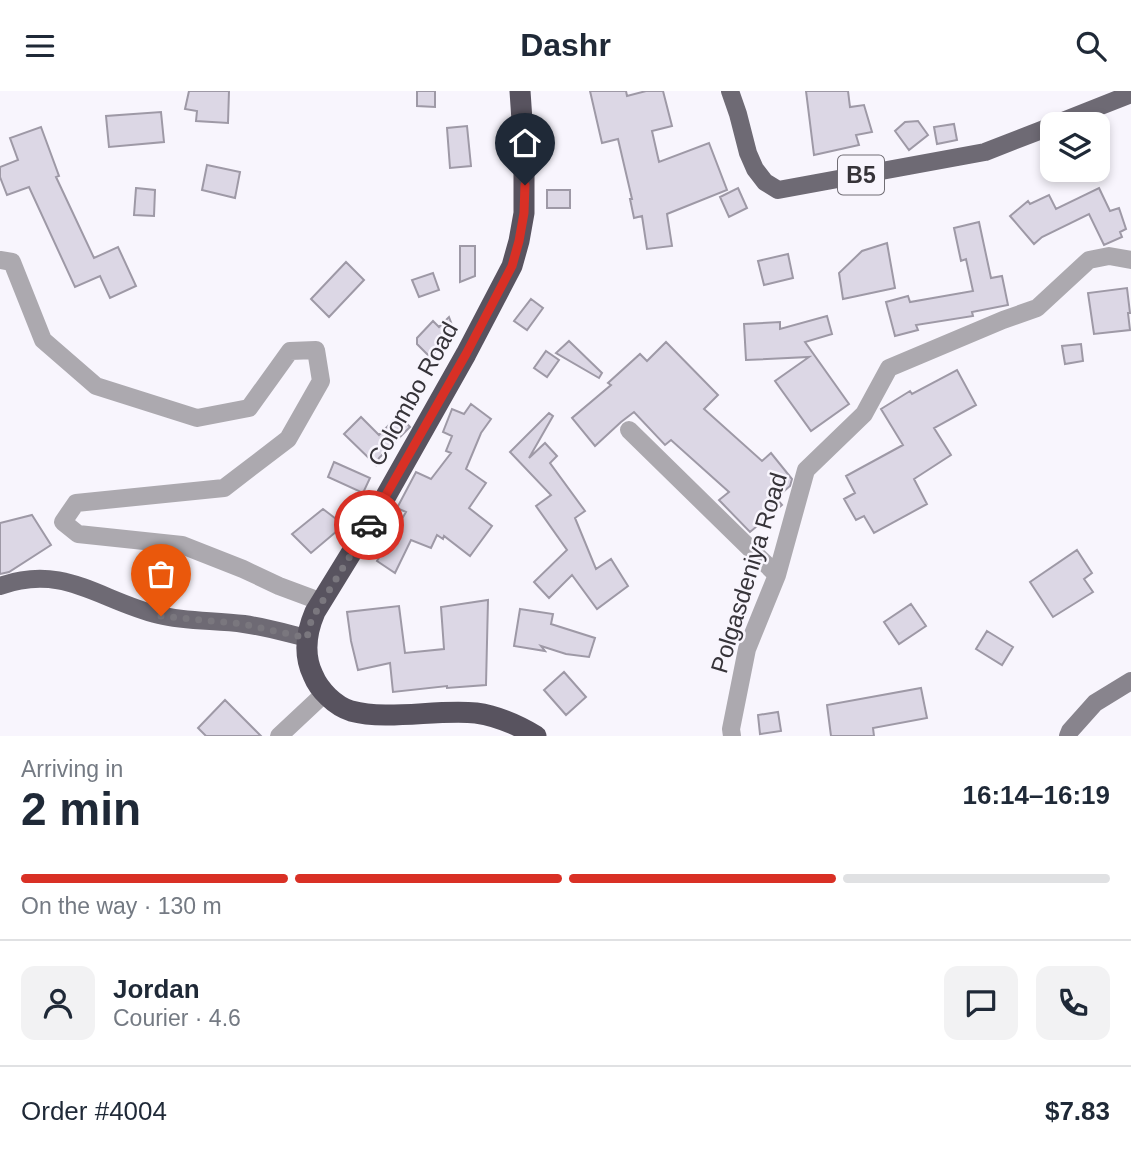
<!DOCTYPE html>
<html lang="en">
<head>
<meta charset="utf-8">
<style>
	body { margin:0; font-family:Arial,sans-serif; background:#f2f2f3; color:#1f2937; height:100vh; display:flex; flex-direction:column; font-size:26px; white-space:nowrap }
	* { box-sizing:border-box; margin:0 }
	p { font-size:23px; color:#747a83 }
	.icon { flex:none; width:38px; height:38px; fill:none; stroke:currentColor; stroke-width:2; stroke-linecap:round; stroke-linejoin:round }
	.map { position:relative; height:645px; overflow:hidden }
	.sheet { display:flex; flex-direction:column; background:#fff; flex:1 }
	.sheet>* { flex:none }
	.fabs { position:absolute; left:1040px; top:21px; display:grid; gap:14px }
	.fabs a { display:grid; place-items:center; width:70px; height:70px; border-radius:14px; background:#fff; box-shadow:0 4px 10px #0003; font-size:35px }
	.pin { position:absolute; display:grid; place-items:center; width:60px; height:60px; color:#fff; margin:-72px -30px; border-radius:50% 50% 50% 0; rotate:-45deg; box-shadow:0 0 7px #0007 }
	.pin .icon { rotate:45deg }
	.courier { position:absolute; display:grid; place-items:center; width:70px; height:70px; margin:-35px; border:5px solid #d93025; border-radius:50%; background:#fff; color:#222; box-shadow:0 2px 9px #0007 }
	.headline em { font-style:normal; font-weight:800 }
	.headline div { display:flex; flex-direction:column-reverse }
	.headline { display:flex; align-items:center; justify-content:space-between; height:119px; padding:0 21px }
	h1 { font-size:46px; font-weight:800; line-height:52px }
	.bar { display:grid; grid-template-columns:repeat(4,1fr); gap:10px 7px; align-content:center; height:84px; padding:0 21px }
	.bar i { height:9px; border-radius:5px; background:#e0e1e3 }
	.bar .active { background:#d93025 }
	.bar p { grid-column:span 4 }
	.line { display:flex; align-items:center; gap:18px; padding:0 21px; border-top:2px solid #e0e1e3 }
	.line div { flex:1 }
	.round { display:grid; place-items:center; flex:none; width:74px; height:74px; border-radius:14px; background:#f2f2f3 }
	header { display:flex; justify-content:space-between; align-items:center; height:91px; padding:0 21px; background:#fff; font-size:32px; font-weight:800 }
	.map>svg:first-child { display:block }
</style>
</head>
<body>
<header><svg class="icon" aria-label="menu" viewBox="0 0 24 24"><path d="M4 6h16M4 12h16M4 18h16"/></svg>Dashr<svg class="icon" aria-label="search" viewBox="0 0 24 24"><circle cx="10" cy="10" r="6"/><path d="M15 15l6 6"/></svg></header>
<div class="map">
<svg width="1131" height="645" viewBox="0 0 1131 645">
	<rect width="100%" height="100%" fill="#f8f5fd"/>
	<path fill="#dcd7e5" stroke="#9e99a6" stroke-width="2" d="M189 0H229L228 32 196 30 197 20 185 18Z
		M417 0H435V16L417 15Z
		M590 0H626L627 5 646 0H663L672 35 652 40 659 71 709 52 727 99 667 123 672 155 647 158 642 125 634 127 630 108H632L618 48 602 52Z
		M806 0H848L850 16 864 14 872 41 856 44 859 54 814 64Z
		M161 21 164 51 109 56 106 25Z
		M918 30 928 44 909 59 895 40 905 31Z
		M954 33 957 49 937 53 934 36Z
		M467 35 471 75 450 77 447 37Z
		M41 36 59 85 56 86 94 167 118 156 136 195 110 207 100 185 75 196 29 96 7 104 0 86V76L18 69 10 47Z
		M207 74 240 81 235 107 202 99Z
		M136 97 155 99 154 125 134 124Z
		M738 97 747 117 729 126 720 106Z
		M1099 97 1110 120 1119 117 1126 138 1120 141 1122 146 1104 154 1089 123 1042 146 1034 153 1010 125 1028 110 1030 113 1049 104 1056 118Z
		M547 99H570V117H547Z
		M979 131 991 187 1002 185 1008 214 972 221 973 225 916 234 918 239 895 245 886 211 908 205 910 211 973 200 966 168 961 170 954 137Z
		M887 152 895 197 843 208 839 182 862 160Z
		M460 155H475V185L460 191Z
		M788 163 793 187 764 194 758 170Z
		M346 171 364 189 329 226 311 208Z
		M433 182 439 199 419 206 412 189Z
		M1127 197 1130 222H1128L1130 239 1094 243 1088 202Z
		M531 208 543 217 527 239 514 230Z
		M827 225 832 243 805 251 849 313 811 340 775 290 809 266 746 269 744 233 780 231V238Z
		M449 226 455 242 430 266 417 253V247L433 230 439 236Z
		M569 250 602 282 599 287 556 262Z
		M666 251 718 304 704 318 762 370 771 362 792 388 790 395 776 407 782 414 750 441 719 409 729 401 671 349 665 354 634 321 621 331 595 355 572 327 611 294 608 292 640 263 647 270Z
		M1081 253 1083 270 1065 273 1062 255Z
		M546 260 559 269 547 286 534 277Z
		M957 279 976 314 934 337 951 364 914 388 927 413 874 442 864 425 856 429 844 408 855 402 846 385 903 354 881 318 910 300 912 303Z
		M471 313 491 328 481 342 466 378 486 392 469 417 492 435 470 465 444 445 443 448 437 444 431 457 411 449 395 482 377 470 406 421 397 417 416 381 431 388 451 362 446 360 452 345 443 341 452 318 464 323Z
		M549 322 553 325 529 367 545 352 557 365 550 372 585 420 575 427 596 478 611 468 628 495 597 518 572 484 549 507 534 491 567 459 536 415 551 404 510 361Z
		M399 324 410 336 379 367 376 374 344 343 361 326 379 344Z
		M334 371 370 387 363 402 328 386Z
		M323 418 344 434 311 462 292 443Z
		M32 424 51 454 9 481 0 483V432Z
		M1077 459 1092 482 1084 488 1093 501 1053 526 1030 491Z
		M488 509 486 594 447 597V595L393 601 390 572 358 579 351 550 347 521 399 515 405 562 444 558 441 516Z
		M911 513 926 535 899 553 884 531Z
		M520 518 553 523 551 533 595 547 589 566 566 563 541 555 545 560 514 555Z
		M987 540 1013 556 1002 574 976 558Z
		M564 581 586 606 566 624 544 599Z
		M921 597 927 627 873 637 874 645H831L827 614Z
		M225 609 261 645H206L198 637Z
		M778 621 781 640 760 643 758 624Z"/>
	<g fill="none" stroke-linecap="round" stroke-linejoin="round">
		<path stroke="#aca9af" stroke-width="18" d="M0 169 12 171 43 249 96 295 197 327 249 317 290 260 316 259 321 290 288 348 224 397 76 412 63 431 78 443 182 454 243 478 279 495 322 511
			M629 339 777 484
			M279 645 325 602
			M732 645 731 638 747 558 777 484 806 379 864 323 889 277 1003 229 1037 217 1089 169 1109 165 1131 169"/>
		<path stroke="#88848d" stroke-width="18" d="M1068 645 1070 640 1095 612 1131 590"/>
		<path stroke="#6e6a74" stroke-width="18" d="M730 0 738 23 748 62 755 78 765 91 778 99 985 61 1052 35
			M1055 33 1131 3
			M0 495C65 472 100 510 159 524 187 531 216 529 244 533 265 536 286 542 307 547"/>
		<path stroke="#58535f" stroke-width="21" d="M520 0 524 59V122L519 150 512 175 466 263 382 412 315 521C306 542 303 563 313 584 319 599 335 615 351 620 388 630 436 618 476 622 498 625 516 633 536 645"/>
	</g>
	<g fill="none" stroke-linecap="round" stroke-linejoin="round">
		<path stroke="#7a777e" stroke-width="7" stroke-dasharray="0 12.6" d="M161 525 243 533 307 547 310 533 316 521 369 434"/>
		<path stroke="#d93025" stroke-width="9" d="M369 434 466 263 512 175 519 150 524 122 525 94"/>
	</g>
	<g text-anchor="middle" stroke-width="5" stroke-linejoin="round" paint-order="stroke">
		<rect fill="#f8f5fd" stroke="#706d74" stroke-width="2" x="838" y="64.5" width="46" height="39" rx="5"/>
		<g font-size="23" font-weight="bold" fill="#363339">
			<text x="861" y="92">B5</text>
		</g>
		<g font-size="24" fill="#363339" stroke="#f8f5fd">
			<text transform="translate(413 303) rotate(-61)" y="8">Colombo Road</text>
			<text transform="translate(749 482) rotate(-73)" y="8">Polgasdeniya Road</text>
		</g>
	</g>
</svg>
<div class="fabs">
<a><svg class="icon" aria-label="layers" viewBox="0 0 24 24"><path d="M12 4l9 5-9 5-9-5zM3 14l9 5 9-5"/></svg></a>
</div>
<div class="pin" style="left:161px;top:525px;background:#ea580c"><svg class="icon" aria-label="bag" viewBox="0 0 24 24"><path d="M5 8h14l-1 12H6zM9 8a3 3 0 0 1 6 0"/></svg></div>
<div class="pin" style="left:525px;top:94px;background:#1f2937"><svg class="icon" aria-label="home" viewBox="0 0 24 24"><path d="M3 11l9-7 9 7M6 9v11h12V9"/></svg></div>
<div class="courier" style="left:369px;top:434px"><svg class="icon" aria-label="car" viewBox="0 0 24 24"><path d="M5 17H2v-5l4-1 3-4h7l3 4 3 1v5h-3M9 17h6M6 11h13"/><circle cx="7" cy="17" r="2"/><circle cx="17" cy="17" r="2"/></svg></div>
</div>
<section class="sheet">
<div class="headline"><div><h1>2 min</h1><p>Arriving in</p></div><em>16:14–16:19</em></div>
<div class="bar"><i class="active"></i><i class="active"></i><i class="active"></i><i></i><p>On the way · 130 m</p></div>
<div class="line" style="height:126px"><a class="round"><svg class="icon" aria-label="person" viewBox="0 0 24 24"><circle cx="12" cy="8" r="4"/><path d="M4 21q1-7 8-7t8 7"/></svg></a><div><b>Jordan</b><p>Courier · 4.6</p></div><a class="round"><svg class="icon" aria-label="chat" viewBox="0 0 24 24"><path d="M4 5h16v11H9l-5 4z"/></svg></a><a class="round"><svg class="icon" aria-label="phone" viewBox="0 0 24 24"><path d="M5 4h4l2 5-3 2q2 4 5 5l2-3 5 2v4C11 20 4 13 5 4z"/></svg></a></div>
<div class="line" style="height:91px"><div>Order #4004</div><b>$7.83</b></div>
</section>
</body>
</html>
